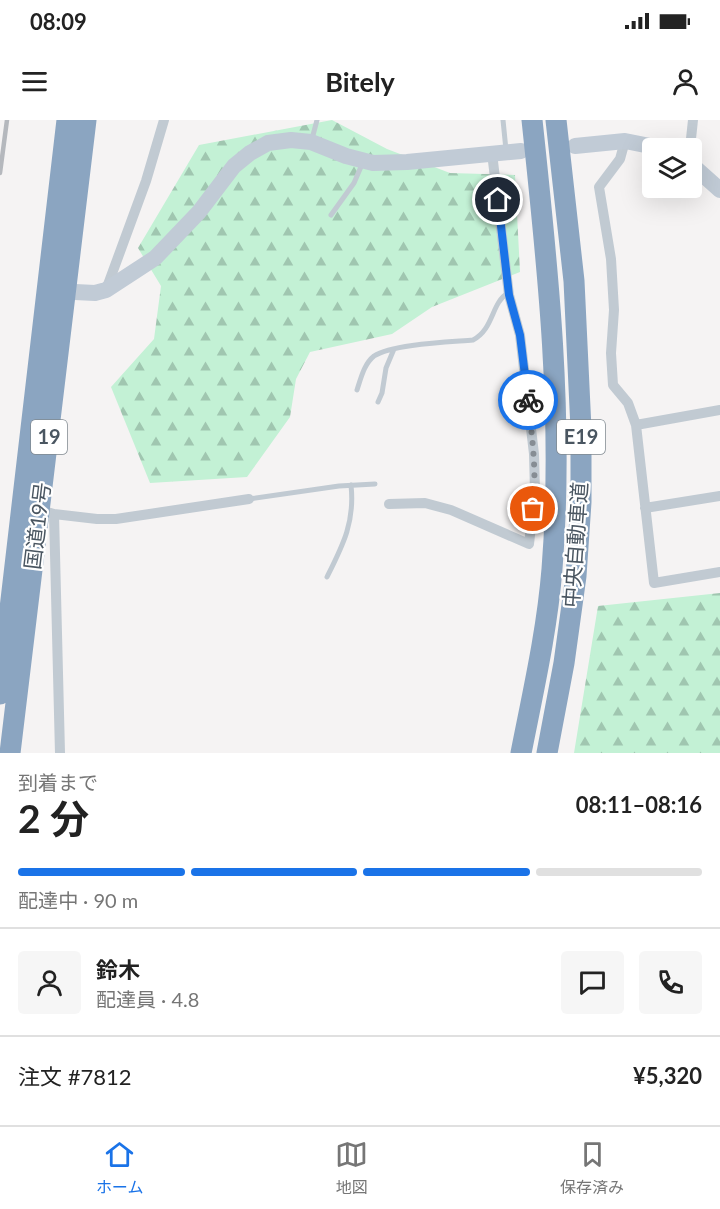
<!DOCTYPE html>
<html lang="ja">
<head>
<meta charset="utf-8">
<style>
	body { margin:0; font-family:Lato,"Noto Sans JP",sans-serif; background:#f6f6f6; color:#222; height:100vh; display:flex; flex-direction:column; font-size:22px; white-space:nowrap }
	* { box-sizing:border-box; margin:0 }
	p { font-size:20px; color:#767676 }
	.icon { flex:none; width:33px; height:33px; fill:none; stroke:currentColor; stroke-width:2; stroke-linecap:round; stroke-linejoin:round }
	.map { position:relative; height:633px; overflow:hidden }
	.drawer { display:flex; flex-direction:column; background:#fff; flex:1 }
	.drawer>* { flex:none }
	.buttons { position:absolute; left:642px; top:18px; display:grid; gap:12px }
	.buttons a { display:grid; place-items:center; width:60px; height:60px; border-radius:6px; background:#fff; box-shadow:0 6px 24px #0002; font-size:30px }
	.pin { position:absolute; display:grid; place-items:center; width:51px; height:51px; color:#fff; margin:-26px; border:3px solid #fff; border-radius:50%; box-shadow:0 2px 6px #0007 }
	.courier { position:absolute; display:grid; place-items:center; width:60px; height:60px; margin:-30px; border:4px solid #1a73e8; border-radius:50%; background:#fff; color:#222; box-shadow:0 2px 8px #0007 }
	.overview em { font-style:normal; font-weight:700 }
	.overview div { display:flex; flex-direction:column-reverse }
	.overview { display:flex; align-items:center; justify-content:space-between; height:102px; padding:0 18px }
	h1 { font-size:39px; font-weight:700; line-height:45px }
	.bar { display:grid; grid-template-columns:repeat(4,1fr); gap:9px 6px; align-content:center; height:72px; padding:0 18px }
	.bar i { height:8px; border-radius:4px; background:#e0e0e0 }
	.bar .current { background:#1a73e8 }
	.bar p { grid-column:span 4 }
	.line { display:flex; align-items:center; gap:15px; padding:0 18px; border-top:2px solid #e0e0e0 }
	.line div { flex:1 }
	.round { display:grid; place-items:center; flex:none; width:63px; height:63px; border-radius:6px; background:#f6f6f6 }
	.status { display:flex; justify-content:space-between; align-items:center; height:42px; padding:0 30px; background:#fff; direction:ltr }
	.status svg { height:16px; fill:currentColor }
	header { display:flex; justify-content:space-between; align-items:center; height:78px; padding:0 18px; background:#fff; font-size:27px; font-weight:700 }
	.tabs { display:flex; justify-content:space-around; align-items:center; height:84px; border-top:2px solid #e0e0e0; background:#fff; font-size:16px; color:#767676 }
	.tabs a { display:grid; justify-items:center; gap:3px }
	.tabs .current { color:#1a73e8 }
	.map>svg:first-child { display:block }
</style>
</head>
<body>
<div class="status"><b>08:09</b><svg viewBox="0 0 49 12"><path d="M0 12V9h3v3zM5 12V6h3v6zM10 12V3h3v9zM15 12V0h3v12zM26 1h20v11H26zM47 4h2v5h-2z"/></svg></div>
<header><svg class="icon" aria-label="menu" viewBox="0 0 24 24"><path d="M4 6h16M4 12h16M4 18h16"/></svg>Bitely<svg class="icon" aria-label="person" viewBox="0 0 24 24"><circle cx="12" cy="8" r="4"/><path d="M4 21q1-7 8-7t8 7"/></svg></header>
<div class="map">
<svg width="720" height="633" viewBox="0 0 720 633">
	<defs>
		<pattern id="forest-firs" width="22" height="20" patternUnits="userSpaceOnUse" patternTransform="scale(1.5)"><rect width="22" height="20" fill="#c3f1d5"/><path d="M5 1l3.5 6h-7zM16 11l3.5 6h-7z" fill="#a0c6b0"/></pattern>
	</defs>
	<rect width="100%" height="100%" fill="#f5f3f3"/>
	<path fill="url(#forest-firs)" d="M332 0 387 29 450 53 515 55 520 152 432 187 392 214 310 232 296 259 290 297 247 357 150 363 111 267 154 219 161 166 138 128 199 25Z
		M720 473V633H574L598 486Z"/>
	<g fill="none" stroke-linecap="round" stroke-linejoin="round">
		<path stroke="#c1cad2" stroke-width="5" d="M503 0 506 30
			M312 19 317 0
			M331 95 354 63 363 42
			M357 270C361 258 364 244 374 236 392 224 450 222 473 220 494 209 491 183 508 173
			M378 282 382 273 386 248 394 229
			M249 379 339 366 375 364
			M327 457C343 425 355 402 351 365"/>
		<path stroke="#c1cad2" stroke-width="10" d="M625 21 620 39 599 67 611 139 614 190 611 233 613 265 628 283 636 305 720 290
			M690 28 693 0
			M106 170 146 61 164 0
			M636 305 654 463 720 452
			M389 384 425 383 451 390 529 424 535 372 534 334 520 215 509 175 492 33
			M645 388 720 376
			M37 389 54 394 60 633
			M54 394 97 399H116L249 379"/>
		<path stroke="#c1cbd6" stroke-width="16" d="M575 26 625 21 660 28
			M692 45 720 70
			M55 171 95 173 106 170 155 138 199 92 234 46 250 33 268 23 291 20 311 22 346 36 373 43 407 42 521 31"/>
		<path stroke="#8ba5c1" stroke-width="21" d="M0 574 67 0
			M10 633 86 0
			M521 633C533 572 547 511 552 449 564 299 548 149 532 0
			M547 633 564 543 576 456 581 382V309L574 161 556 0"/>
		<path stroke="#b5b8bd" stroke-width="4.5" d="M0 53 7 0"/>
	</g>
	<g fill="none" stroke-linecap="round" stroke-linejoin="round">
		<path stroke="#868d94" stroke-width="6" stroke-dasharray="0 10.8" d="M528 280C532 316 537 353 533 389"/>
		<path stroke="#1a73e8" stroke-width="8" d="M498 80 509 175 520 215 528 280"/>
	</g>
	<g text-anchor="middle" stroke-width="4.5" stroke-linejoin="round" paint-order="stroke">
		<g fill="#fff" stroke="#808990" stroke-width="1.5">
			<rect x="31" y="300" width="36" height="34" rx="4.5"/>
			<rect x="557" y="300" width="48" height="34" rx="4.5"/>
		</g>
		<g font-size="20" font-weight="bold" fill="#4a5661">
			<text x="49" y="324">19</text>
			<text x="581" y="324">E19</text>
		</g>
		<g font-size="21" fill="#4a5661" stroke="#fff">
			<text transform="translate(38 406) rotate(-83)" y="7">国道19号</text>
			<text transform="translate(576 425) rotate(-86)" y="7">中央自動車道</text>
		</g>
	</g>
</svg>
<div class="buttons">
<a><svg class="icon" aria-label="layers" viewBox="0 0 24 24"><path d="M12 4l9 5-9 5-9-5zM3 14l9 5 9-5"/></svg></a>
</div>
<div class="pin" style="left:533px;top:389px;background:#ea580c"><svg class="icon" aria-label="bag" viewBox="0 0 24 24"><path d="M5 8h14l-1 12H6zM9 8a3 3 0 0 1 6 0"/></svg></div>
<div class="pin" style="left:498px;top:80px;background:#1f2937"><svg class="icon" aria-label="home" viewBox="0 0 24 24"><path d="M3 11l9-7 9 7M6 9v11h12V9"/></svg></div>
<div class="courier" style="left:528px;top:280px"><svg class="icon" aria-label="bike" viewBox="0 0 24 24"><circle cx="6" cy="16" r="4"/><circle cx="18" cy="16" r="4"/><path d="M6 16l4-8h5l3 8M10 8l3 8H6M13 5h3"/></svg></div>
</div>
<section class="drawer">
<div class="overview"><div><h1>2 分</h1><p>到着まで</p></div><em>08:11–08:16</em></div>
<div class="bar"><i class="current"></i><i class="current"></i><i class="current"></i><i></i><p>配達中 · 90 m</p></div>
<div class="line" style="height:108px"><a class="round"><svg class="icon" aria-label="person" viewBox="0 0 24 24"><circle cx="12" cy="8" r="4"/><path d="M4 21q1-7 8-7t8 7"/></svg></a><div><b>鈴木</b><p>配達員 · 4.8</p></div><a class="round"><svg class="icon" aria-label="chat" viewBox="0 0 24 24"><path d="M4 5h16v11H9l-5 4z"/></svg></a><a class="round"><svg class="icon" aria-label="phone" viewBox="0 0 24 24"><path d="M5 4h4l2 5-3 2q2 4 5 5l2-3 5 2v4C11 20 4 13 5 4z"/></svg></a></div>
<div class="line" style="height:78px"><div>注文 #7812</div><b>¥5,320</b></div>
</section>
<nav class="tabs">
<a class="current"><svg class="icon" aria-label="home" viewBox="0 0 24 24"><path d="M3 11l9-7 9 7M6 9v11h12V9"/></svg>ホーム</a>
<a><svg class="icon" aria-label="map" viewBox="0 0 24 24"><path d="M3 6l6-2 6 2 6-2v14l-6 2-6-2-6 2zM9 4v14M15 6v14"/></svg>地図</a>
<a><svg class="icon" aria-label="saved" viewBox="0 0 24 24"><path d="M7 4h10v16l-5-4-5 4z"/></svg>保存済み</a>
</nav>
</body>
</html>
